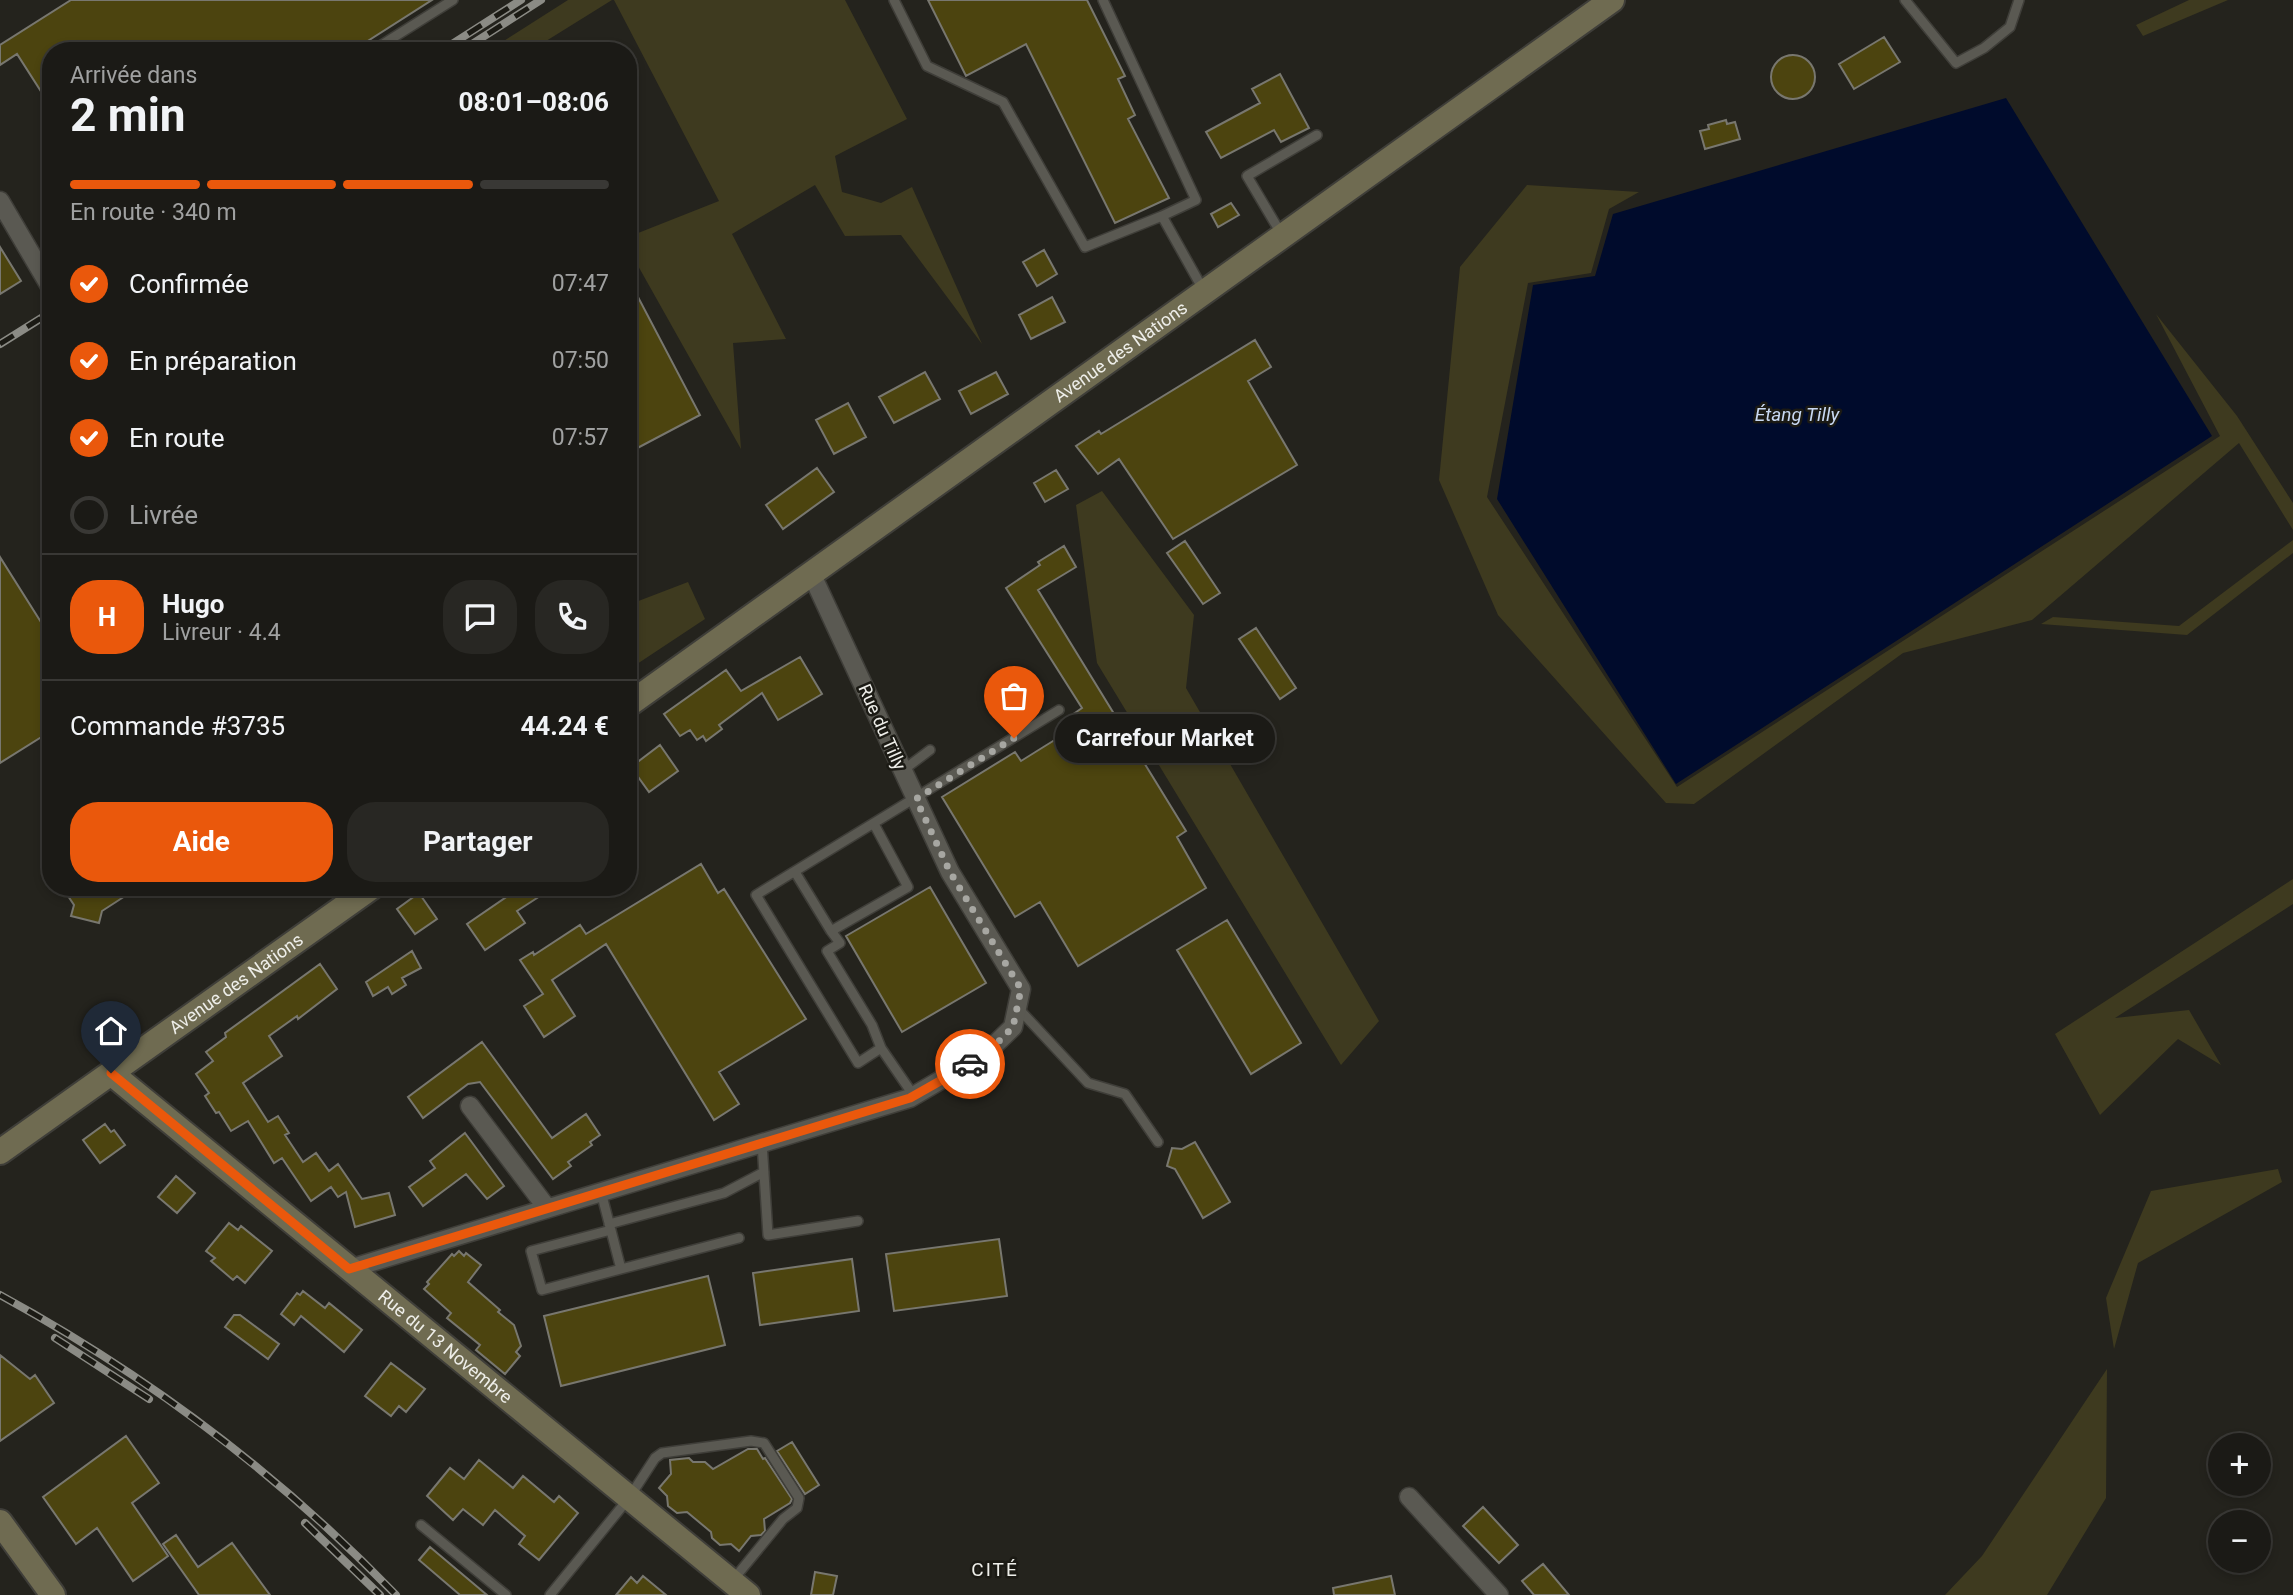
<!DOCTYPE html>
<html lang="fr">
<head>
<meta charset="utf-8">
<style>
	body { margin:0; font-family:Roboto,sans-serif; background:#282723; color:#f1f3f6; height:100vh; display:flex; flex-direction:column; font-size:26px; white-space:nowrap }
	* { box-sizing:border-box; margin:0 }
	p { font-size:23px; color:#a0a1a1 }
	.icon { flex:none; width:38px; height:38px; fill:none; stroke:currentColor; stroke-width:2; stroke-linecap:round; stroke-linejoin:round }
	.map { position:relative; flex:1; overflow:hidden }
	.sheet { position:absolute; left:42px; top:42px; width:595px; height:854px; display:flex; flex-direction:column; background:#1b1a16; border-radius:28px; box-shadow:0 4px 10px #0003,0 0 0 2px #393835 }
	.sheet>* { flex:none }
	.tools { position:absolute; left:2208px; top:1433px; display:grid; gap:14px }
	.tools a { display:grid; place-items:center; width:63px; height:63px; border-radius:50%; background:#1b1a16; box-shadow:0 4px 10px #0003,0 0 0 2px #393835; font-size:35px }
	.pin { position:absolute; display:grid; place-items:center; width:60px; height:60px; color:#fff; margin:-72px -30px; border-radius:50% 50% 50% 0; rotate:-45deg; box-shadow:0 0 7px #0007 }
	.pin .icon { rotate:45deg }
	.courier { position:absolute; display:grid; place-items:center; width:70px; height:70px; margin:-35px; border:5px solid #ea580c; border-radius:50%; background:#fff; color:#222; box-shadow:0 2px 9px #0007 }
	.bubble { position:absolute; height:49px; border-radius:24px; background:#1b1a16; box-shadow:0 4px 10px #0003,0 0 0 2px #393835; font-size:23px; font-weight:700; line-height:49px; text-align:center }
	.overview em { font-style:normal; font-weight:700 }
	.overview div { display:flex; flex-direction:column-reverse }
	.overview { display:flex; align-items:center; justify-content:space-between; height:119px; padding:0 28px }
	h1 { font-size:46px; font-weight:700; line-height:52px }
	.bar { display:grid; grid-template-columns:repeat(4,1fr); gap:10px 7px; align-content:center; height:84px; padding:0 28px }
	.bar i { height:9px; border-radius:5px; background:#393835 }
	.bar .current { background:#ea580c }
	.bar p { grid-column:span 4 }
	.line { display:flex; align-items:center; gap:18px; padding:0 28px; border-top:2px solid #393835 }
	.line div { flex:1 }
	.round { display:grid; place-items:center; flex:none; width:74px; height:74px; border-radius:28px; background:#282723 }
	ol { padding:0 28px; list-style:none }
	li { display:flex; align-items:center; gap:21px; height:77px }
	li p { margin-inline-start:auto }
	li .icon { padding:7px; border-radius:50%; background:#ea580c; color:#fff; stroke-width:4 }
	li:last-child { color:#a0a1a1 }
	li i { width:38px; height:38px; border:4px solid #393835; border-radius:50% }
	.primary-button { display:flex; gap:14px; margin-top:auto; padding:14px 28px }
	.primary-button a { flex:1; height:80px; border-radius:28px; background:#ea580c; color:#fff; font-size:28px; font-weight:700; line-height:80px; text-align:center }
	.primary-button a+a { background:#282723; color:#f1f3f6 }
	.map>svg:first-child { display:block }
</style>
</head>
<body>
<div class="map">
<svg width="2293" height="1595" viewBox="0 0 2293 1595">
	<rect width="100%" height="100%" fill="#24231d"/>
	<path fill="#3e3a1f" d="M568 0H612L530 51H488Z
		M614 0H845L907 119 835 156 842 192 881 203 912 187 982 344 901 235 845 236 815 185 732 234 786 339 733 343 741 449 628 248V237L719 201Z
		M2189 0H2228L2143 36 2136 25Z
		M1527 185 1639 192 1609 209 1591 273 1528 283 1487 497 1677 787 2220 436 2156 314 2237 416 2293 503V530L2239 443 2032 620 1903 653 1694 804 1666 803 1498 615 1439 480 1460 267Z
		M1102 491 1194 615 1186 688 1379 1021 1341 1065 1097 663 1076 505Z
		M2293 540V553L2187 635 2041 624 2053 617 2179 626Z
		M688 582 705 619 628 670V605Z
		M2293 879V904L2115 1018 2189 1010 2221 1065 2178 1039 2100 1115 2055 1034Z
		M2278 1169 2282 1182 2138 1263 2114 1349 2106 1298 2151 1191Z
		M2107 1369 2106 1498 2047 1595H1945L1982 1556Z"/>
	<path fill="#000b2c" d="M2006 98 2212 436 1676 784 1497 499 1533 285 1595 276 1613 214Z"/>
	<path fill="#4c440f" stroke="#78776f" stroke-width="2" d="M71 0H432L352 51H51V107L17 54 0 65V45Z
		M928 0H1087L1125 76 1118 79 1135 115 1128 119 1169 198 1115 223 1026 44 966 76Z
		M1884 37 1900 62 1854 89 1839 64Z
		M1771 77a22 22 0 1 1 44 0a22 22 0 1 1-44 0Z
		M1280 74 1309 128 1281 142 1274 130 1221 158 1206 132 1260 103 1252 89Z
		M1726 120 1727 124 1735 122 1740 139 1705 149 1700 131 1709 129 1708 125Z
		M1231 203 1239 215 1218 227 1211 214Z
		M0 247 21 281 0 294Z
		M1044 250 1057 274 1037 286 1023 262Z
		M628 278 700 415 628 453Z
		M1052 297 1065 322 1031 339 1019 315Z
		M1255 340 1271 367 1248 381 1297 465 1173 539 1119 459 1098 474 1076 446 1099 431 1101 434Z
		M925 372 940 399 894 423 879 397Z
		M996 372 1008 394 971 414 959 391Z
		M848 403 866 437 834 454 816 420Z
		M817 468 834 492 783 529 766 505Z
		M1056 470 1068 489 1045 502 1034 483Z
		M1185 541 1220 593 1203 604 1167 553Z
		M1064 546 1076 567 1038 590 1186 831 1177 837 1206 888 1078 966 1040 902 1015 917 942 797 1015 752 1021 761 1045 746 1066 733 1069 717 1082 708 1006 588 1040 565 1038 562Z
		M0 557 51 638V731L0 763Z
		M1256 628 1296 688 1280 699 1239 639Z
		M800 657 822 694 778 720 762 693 719 725 722 729 706 741 703 736 697 740 690 730 680 736 664 714 726 670 741 691Z
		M660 745 678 771 649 792 631 767Z
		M701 864 718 893 724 889 806 1019 719 1072 739 1104 714 1120 606 944 552 980 575 1016 544 1037 524 1006 543 994 520 960 533 952 534 955 580 925 586 934Z
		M62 887H139L102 911 99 923 71 916 74 905Z
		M521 887H554L517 911 525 923 485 950 467 924Z
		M930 887 986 983 902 1032 846 936Z
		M419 893 437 919 415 934 397 909Z
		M1227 920 1301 1043 1251 1074 1177 950Z
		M412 951 421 968 402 978 406 985 392 994 388 987 373 996 366 982Z
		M320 964 337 989 298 1019 297 1016 269 1036 282 1056 243 1083 268 1122 278 1116 289 1133 285 1135 303 1162 316 1153 329 1171 338 1164 362 1199 389 1193 395 1215 355 1227 346 1192 338 1197 331 1187 311 1201 282 1158 274 1163 248 1121 231 1131 219 1112 216 1113 205 1096 209 1093 196 1074 213 1061 206 1052 226 1037 225 1033Z
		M482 1042 552 1138 586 1114 600 1135 590 1142 592 1145 568 1162 571 1166 553 1179 480 1082 468 1084 423 1118 408 1097Z
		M105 1124 111 1132 114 1130 125 1145 100 1163 83 1140Z
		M465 1133 504 1186 487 1199 466 1174 423 1206 409 1187 435 1168 430 1161Z
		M1195 1142 1230 1202 1203 1218 1175 1169 1167 1166 1172 1148 1182 1149Z
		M176 1176 195 1193 177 1213 158 1197Z
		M229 1223 238 1230 241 1226 272 1251 245 1283 237 1276 233 1280 211 1261 215 1258 206 1251Z
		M999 1239 1007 1296 894 1311 886 1254Z
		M459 1251 464 1256 466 1253 481 1265 468 1282 500 1310 498 1312 514 1325 521 1346 516 1352 520 1356 505 1374 476 1350 480 1345 447 1318 451 1313 424 1289 429 1284 427 1282 452 1254 454 1256Z
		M852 1259 859 1311 760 1325 753 1273Z
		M708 1276 725 1345 561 1386 544 1316Z
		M303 1291 325 1308 329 1303 362 1330 344 1352 301 1316 294 1325 281 1314 297 1293 300 1295Z
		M234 1315H240L279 1344 268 1359 225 1327Z
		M0 1355 30 1379 35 1375 54 1403 0 1441Z
		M391 1363 425 1389 406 1412 399 1406 391 1416 365 1396Z
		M126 1436 159 1483 132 1503 168 1556 133 1581 97 1528 76 1544 43 1497Z
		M792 1442 819 1485 805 1494 777 1451Z
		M748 1449H757L763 1459 765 1458 792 1499 790 1503 764 1519 765 1531 761 1535 751 1536 739 1551 731 1544 720 1545 712 1538 711 1532 687 1512 677 1513 668 1506 667 1496 659 1488 671 1474 670 1460 689 1458 693 1462H705L713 1469Z
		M479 1460 513 1488 523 1476 554 1502 559 1496 578 1513 539 1560 519 1544 525 1536 495 1510 483 1525 463 1509 453 1520 427 1496 450 1468 464 1479Z
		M1483 1507 1518 1545 1499 1563 1463 1526Z
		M176 1535 198 1567 232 1543 270 1595H199L163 1544Z
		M430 1547 487 1595H460L419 1560Z
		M1543 1564 1569 1595H1534L1522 1581Z
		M815 1572 837 1576 833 1595H811Z
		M643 1576 666 1595H616L631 1577 637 1583Z
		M1391 1576 1395 1595H1334L1333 1588Z"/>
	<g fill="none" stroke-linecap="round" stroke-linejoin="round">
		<defs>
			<path id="lane" d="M894 0 927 66 1003 102 1085 247 1162 216
				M1103 0 1196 200 1162 216 1204 291
				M1905 0 1956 63 1984 48 2010 27 2019 0
				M372 51 453 0
				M1282 235 1247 176 1317 135
				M37 263 51 254
				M902 771 930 750
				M874 824 908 887 831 931 840 943 827 951 872 1025 881 1048
				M795 872 831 931
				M1017 1007 1088 1083 1125 1094 1158 1142
				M914 1096 881 1048 858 1063 756 895 1059 710
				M762 1143 768 1235 858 1221
				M601 1192 621 1269 739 1238
				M609 1224 724 1193 764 1172
				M611 1230 531 1251 542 1290 621 1269
				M421 1525 506 1595
				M550 1595 629 1498 655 1458 662 1453 751 1441 764 1443 799 1498 797 1508 783 1519 733 1580"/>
			<path id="street" d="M0 201 51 288
				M470 1106 547 1208
				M349 1269 910 1098 985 1054 1013 1027 1021 989 950 872 812 575
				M1409 1497 1499 1595"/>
			<g id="secondary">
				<path id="s1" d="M628 705 1612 0"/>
				<path id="s2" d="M111 1073 748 1595"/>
				<path id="s3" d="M0 1152 372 887"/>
				<path d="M0 1522 53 1595"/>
			</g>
		</defs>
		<use href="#lane" stroke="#3f3e39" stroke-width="12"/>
		<use href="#street" stroke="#3f3e39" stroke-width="21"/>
		<use href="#secondary" stroke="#3f3e39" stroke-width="28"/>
		<use href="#lane" stroke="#5a5952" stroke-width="9"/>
		<use href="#street" stroke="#5a5952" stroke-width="18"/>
		<use href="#secondary" stroke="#6f6b51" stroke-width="24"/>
		<defs>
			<path id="rail" d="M441 51 521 0
				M461 51 541 0
				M0 344 51 312
				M0 1295C145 1374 281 1476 396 1595
				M55 1338 149 1399
				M305 1523 380 1595"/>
		</defs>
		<use href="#rail" stroke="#8b8b85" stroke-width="8"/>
		<use href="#rail" stroke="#1b1a14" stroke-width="5" stroke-dasharray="16" stroke-linecap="butt"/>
	</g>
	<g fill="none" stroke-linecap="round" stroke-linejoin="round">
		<path stroke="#a7a7a2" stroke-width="7" stroke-dasharray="0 12.6" d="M970 1064 985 1055 1013 1027 1021 989 950 872 916 799 1014 738"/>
		<path stroke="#ea580c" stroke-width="9" d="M111 1073 349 1269 910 1098 970 1064"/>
	</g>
	<g text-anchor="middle" stroke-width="5" stroke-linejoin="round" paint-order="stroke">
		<g font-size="18" fill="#eeeee9" stroke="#1b1a14">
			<text dy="6" stroke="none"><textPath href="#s1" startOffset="606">Avenue des Nations</textPath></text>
			<text transform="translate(882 727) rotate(66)" y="6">Rue du Tilly</text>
			<text dy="6" stroke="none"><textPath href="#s3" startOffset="290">Avenue des Nations</textPath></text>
			<text dy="6" stroke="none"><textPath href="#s2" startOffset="432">Rue du 13 Novembre</textPath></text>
		</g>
		<g font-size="19" font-style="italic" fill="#c8d8f2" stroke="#1b1a14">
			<text x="1797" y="421">Étang Tilly</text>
		</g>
		<g font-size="19" letter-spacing="2" fill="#eeeee9" stroke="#1b1a14">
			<text x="995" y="1576">CITÉ</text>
		</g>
	</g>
</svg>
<div class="tools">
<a>+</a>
<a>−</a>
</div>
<div class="pin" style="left:1014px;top:738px;background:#ea580c"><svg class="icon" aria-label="bag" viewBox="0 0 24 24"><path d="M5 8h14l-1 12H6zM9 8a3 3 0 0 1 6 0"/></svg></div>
<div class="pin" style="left:111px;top:1073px;background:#1f2937"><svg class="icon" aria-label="home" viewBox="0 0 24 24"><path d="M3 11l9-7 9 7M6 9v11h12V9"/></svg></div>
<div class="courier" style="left:970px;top:1064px"><svg class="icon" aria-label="car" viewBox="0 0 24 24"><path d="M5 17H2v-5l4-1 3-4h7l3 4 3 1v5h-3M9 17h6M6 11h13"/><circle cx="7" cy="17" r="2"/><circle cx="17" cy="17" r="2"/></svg></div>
<div class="bubble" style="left:1055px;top:714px;width:220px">Carrefour Market</div>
<section class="sheet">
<div class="overview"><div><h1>2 min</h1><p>Arrivée dans</p></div><em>08:01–08:06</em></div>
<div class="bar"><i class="current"></i><i class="current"></i><i class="current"></i><i></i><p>En route · 340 m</p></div>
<ol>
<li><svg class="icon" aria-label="check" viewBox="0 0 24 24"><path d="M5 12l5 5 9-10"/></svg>Confirmée<p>07:47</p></li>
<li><svg class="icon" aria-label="check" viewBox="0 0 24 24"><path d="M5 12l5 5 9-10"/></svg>En préparation<p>07:50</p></li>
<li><svg class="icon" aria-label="check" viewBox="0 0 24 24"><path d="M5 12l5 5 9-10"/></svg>En route<p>07:57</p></li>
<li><i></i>Livrée</li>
</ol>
<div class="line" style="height:126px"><b class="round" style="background:#ea580c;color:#fff">H</b><div><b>Hugo</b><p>Livreur · 4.4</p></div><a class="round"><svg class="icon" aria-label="chat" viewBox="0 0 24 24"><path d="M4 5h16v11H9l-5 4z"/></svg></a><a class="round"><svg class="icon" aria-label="phone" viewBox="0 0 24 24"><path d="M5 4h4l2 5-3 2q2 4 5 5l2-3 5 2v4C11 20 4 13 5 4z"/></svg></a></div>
<div class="line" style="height:91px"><div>Commande #3735</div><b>44.24 €</b></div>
<div class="primary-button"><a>Aide</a><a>Partager</a></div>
</section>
</div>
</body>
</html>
